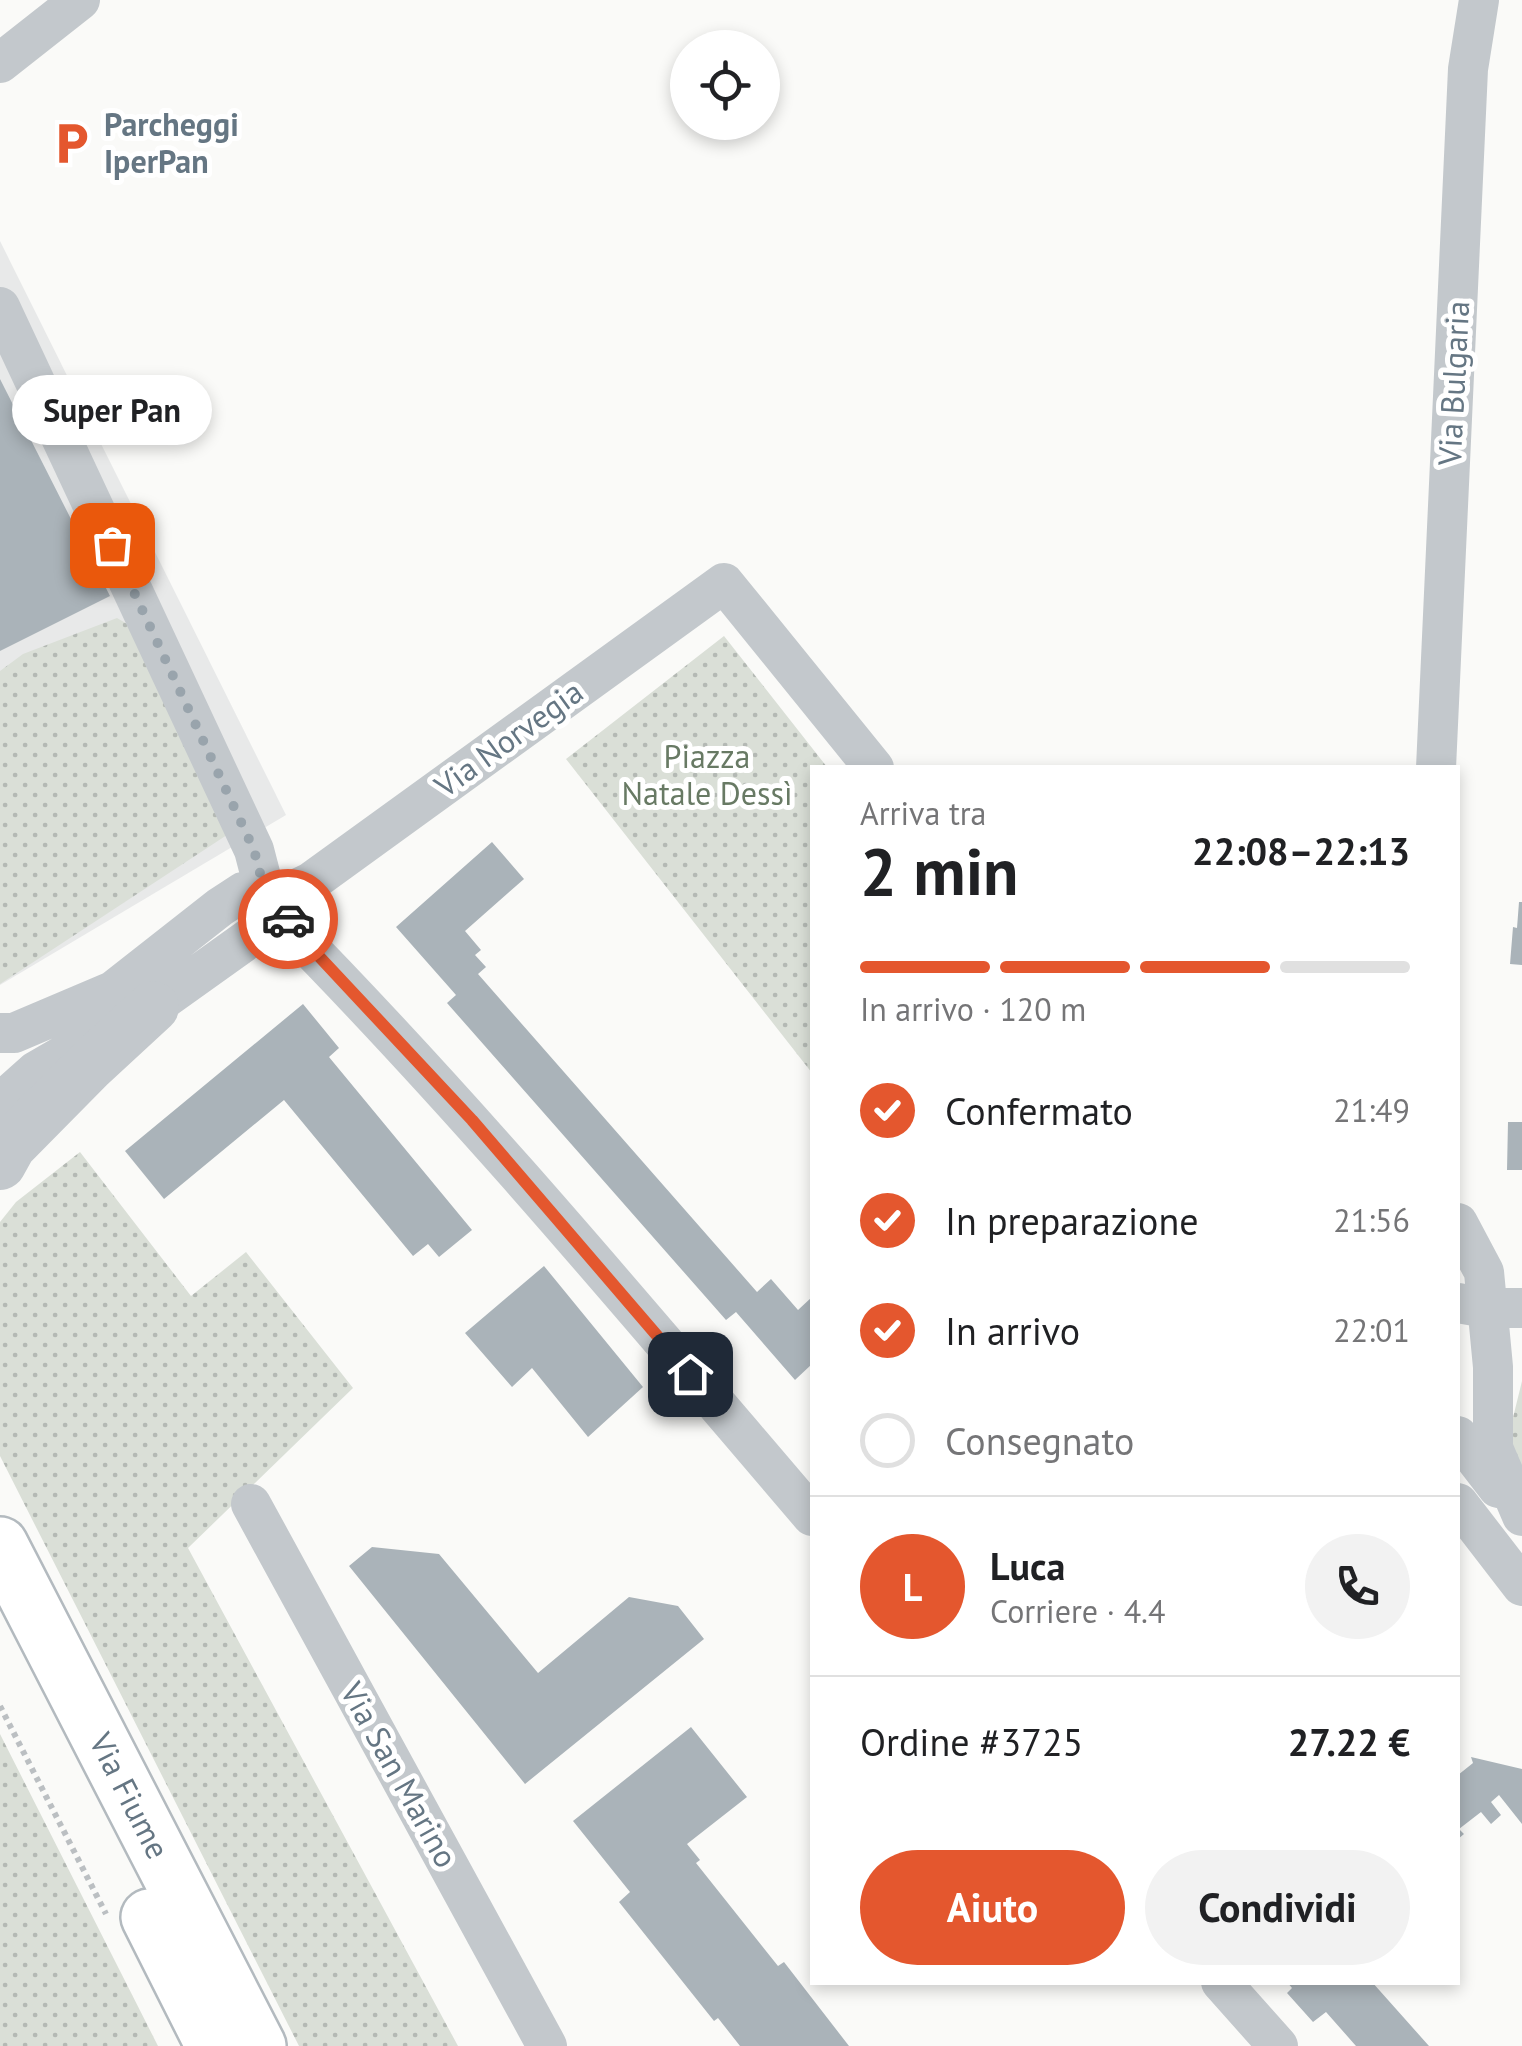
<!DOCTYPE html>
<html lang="it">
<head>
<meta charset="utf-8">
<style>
	body { margin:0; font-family:"PT Sans",sans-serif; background:#f2f2f2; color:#202124; height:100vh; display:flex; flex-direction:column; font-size:38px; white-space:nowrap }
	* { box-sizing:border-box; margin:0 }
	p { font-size:32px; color:#757577 }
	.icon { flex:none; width:55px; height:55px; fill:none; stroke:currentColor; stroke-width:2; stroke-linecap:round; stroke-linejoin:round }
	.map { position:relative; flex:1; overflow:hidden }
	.drawer { position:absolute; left:810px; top:765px; width:650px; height:1220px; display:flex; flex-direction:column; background:#fff; border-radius:0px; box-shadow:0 5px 15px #0003 }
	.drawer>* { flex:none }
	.fabs { position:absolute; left:670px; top:30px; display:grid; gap:20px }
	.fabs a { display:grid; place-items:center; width:110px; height:110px; border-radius:50%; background:#fff; box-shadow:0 5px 15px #0003; font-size:50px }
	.pin { position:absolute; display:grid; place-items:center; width:85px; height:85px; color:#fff; margin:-42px; border-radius:20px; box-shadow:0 5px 15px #0006 }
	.courier { position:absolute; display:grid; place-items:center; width:100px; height:100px; margin:-50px; border:8px solid #e4572e; border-radius:50%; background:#fff; color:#222; box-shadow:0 2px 12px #0007 }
	.bubble { position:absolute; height:70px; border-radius:35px; background:#fff; box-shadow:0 5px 15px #0003; font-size:32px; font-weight:700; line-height:70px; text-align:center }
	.summary em { font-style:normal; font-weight:700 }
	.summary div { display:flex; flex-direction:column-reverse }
	.summary { display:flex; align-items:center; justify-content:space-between; height:170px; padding:0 50px }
	h1 { font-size:65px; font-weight:700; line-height:75px }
	.bar { display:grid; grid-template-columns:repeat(4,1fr); gap:15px 10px; align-content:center; height:120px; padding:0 50px }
	.bar i { height:12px; border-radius:8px; background:#e0e0e0 }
	.bar .on { background:#e4572e }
	.bar p { grid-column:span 4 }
	.line { display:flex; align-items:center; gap:25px; padding:0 50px; border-top:2px solid #e0e0e0 }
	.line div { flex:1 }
	.round { display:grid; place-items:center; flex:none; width:105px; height:105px; border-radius:52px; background:#f2f2f2 }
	ol { padding:0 50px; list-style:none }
	li { display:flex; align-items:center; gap:30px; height:110px }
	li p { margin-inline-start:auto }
	li .icon { padding:10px; border-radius:50%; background:#e4572e; color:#fff; stroke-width:4 }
	li:last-child { color:#757577 }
	li i { width:55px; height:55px; border:5px solid #e0e0e0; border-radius:50% }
	.primary-button { display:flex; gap:20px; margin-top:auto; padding:20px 50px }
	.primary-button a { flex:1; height:115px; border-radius:60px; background:#e4572e; color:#fff; font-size:40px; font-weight:700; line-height:115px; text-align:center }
	.primary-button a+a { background:#f2f2f2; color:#202124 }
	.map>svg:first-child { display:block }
</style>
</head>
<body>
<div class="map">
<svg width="1522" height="2046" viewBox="0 0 1522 2046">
	<defs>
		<pattern id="park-dots" width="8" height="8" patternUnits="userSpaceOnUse" patternTransform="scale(2.5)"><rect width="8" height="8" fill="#dadfd7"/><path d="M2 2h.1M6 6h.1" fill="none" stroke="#b4b9b4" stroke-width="1.8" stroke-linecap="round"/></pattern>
	</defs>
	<rect width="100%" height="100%" fill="#fafaf8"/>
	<path fill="#e8e9e9" d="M0 241 286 815 0 985Z"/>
	<path fill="url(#park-dots)" d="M117 618 139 631 233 831 0 984V671L23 654Z
		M724 636 827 767 812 768V1073L566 759Z
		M80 1152 191 1296 246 1252 353 1388 188 1548 458 2046H299L0 1456V1222L16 1202Z
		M1522 1381V1491L1507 1442Z
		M0 1734 158 2046H0Z"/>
	<path fill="#aab3b9" d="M0 379 110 596 0 651Z
		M492 842 524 879 465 931 481 950 475 955 486 967 478 974 757 1292 771 1279 798 1310 812 1297V1364L795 1380 736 1312 726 1320 447 1003 456 995 396 927Z
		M1519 902H1522V965L1510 964 1513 927 1517 928Z
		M303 1004 339 1048 329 1057 472 1230 439 1257 428 1244 413 1256 284 1100 164 1199 125 1151Z
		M1508 1122H1522V1170H1507Z
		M544 1266 643 1387 588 1437 532 1368 512 1387 465 1333Z
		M372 1547 439 1554 538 1673 629 1597 678 1606 704 1639 525 1784 349 1566Z
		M691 1727 747 1797 687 1844 700 1860 696 1863 778 1966 784 1962 849 2046H740L718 2018 714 2021 619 1902 630 1892 573 1821Z
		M1471 1757 1522 1769V1824L1499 1795 1491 1802 1501 1815 1491 1824 1481 1812 1459 1829 1464 1834 1458 1839V1775L1473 1763Z
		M1287 1982H1372L1429 2046H1356L1326 2012 1313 2022 1287 1993 1292 1988Z"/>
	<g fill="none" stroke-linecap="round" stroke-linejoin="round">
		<defs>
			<path id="secondary" d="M0 1545 258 2046
				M149 1917 214 2046"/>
		</defs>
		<use href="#secondary" stroke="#b3babf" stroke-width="60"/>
		<path stroke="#bbbfc2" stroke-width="6" stroke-dasharray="5 5" stroke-linecap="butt" d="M0 1706 106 1914"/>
		<path stroke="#c3c8cc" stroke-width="40" d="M0 63 80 0
			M0 307 254 850 261 877
			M1436 768 1468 69 1479 0
			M292 891 311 882 724 583 874 768
			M285 923C471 1112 640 1315 812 1516
			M0 1033H14L113 991 220 907 243 892
			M0 1103 36 1071 126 1019 153 1007 262 929
			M1458 1223 1484 1272 1493 1367V1448L1522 1516
			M1458 1303 1486 1308H1522
			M1458 1436 1498 1488
			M1458 1503 1522 1586
			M251 1504 547 2046
			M1221 1982 1278 2046"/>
		<path stroke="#c3c8cc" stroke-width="52" d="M0 1164 10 1146 88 1067 153 1007"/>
		<use href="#secondary" stroke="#fff" stroke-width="55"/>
	</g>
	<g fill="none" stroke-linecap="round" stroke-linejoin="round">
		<path stroke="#99a4ac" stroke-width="10" stroke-dasharray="0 18" d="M112 545 254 850 261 877C288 876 301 894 288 919"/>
		<path stroke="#e4572e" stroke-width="12" d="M288 919 285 923 314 951 472 1120 690 1374"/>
	</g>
	<defs>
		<symbol id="parking-bare" viewBox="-9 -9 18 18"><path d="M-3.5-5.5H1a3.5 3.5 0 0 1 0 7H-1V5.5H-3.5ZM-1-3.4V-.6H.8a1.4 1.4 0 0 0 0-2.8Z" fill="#e4572e" stroke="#fff" stroke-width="2.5" paint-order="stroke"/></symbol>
	</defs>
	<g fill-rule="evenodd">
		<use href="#parking-bare" x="40" y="112" width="63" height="63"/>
	</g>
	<g text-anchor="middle" stroke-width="10" stroke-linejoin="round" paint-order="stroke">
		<g font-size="32" font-weight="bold" fill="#657683" stroke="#fff" text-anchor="start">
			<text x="104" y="136">Parcheggi<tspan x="104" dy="37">IperPan</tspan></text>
		</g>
		<g font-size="32" fill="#657683" stroke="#fff">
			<text transform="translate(1454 383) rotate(-87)" y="11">Via Bulgaria</text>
			<text transform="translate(509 739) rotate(-36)" y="11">Via Norvegia</text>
			<text transform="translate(399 1775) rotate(61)" y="11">Via San Marino</text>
			<text transform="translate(129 1796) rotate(63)" y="11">Via Fiume</text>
		</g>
		<g font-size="32" fill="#687a64" stroke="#fff">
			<text x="707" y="768">Piazza<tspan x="707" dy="37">Natale Dessì</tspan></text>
		</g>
	</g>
</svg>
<div class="fabs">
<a><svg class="icon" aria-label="locate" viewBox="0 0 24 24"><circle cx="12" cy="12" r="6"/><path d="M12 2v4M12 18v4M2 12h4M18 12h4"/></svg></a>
</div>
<div class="pin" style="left:112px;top:545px;background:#ea580c"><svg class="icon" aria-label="bag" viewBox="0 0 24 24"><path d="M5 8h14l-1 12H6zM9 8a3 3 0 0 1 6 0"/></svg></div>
<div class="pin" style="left:690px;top:1374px;background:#1f2937"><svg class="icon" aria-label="home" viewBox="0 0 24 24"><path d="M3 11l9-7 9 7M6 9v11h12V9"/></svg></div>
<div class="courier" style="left:288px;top:919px"><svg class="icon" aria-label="car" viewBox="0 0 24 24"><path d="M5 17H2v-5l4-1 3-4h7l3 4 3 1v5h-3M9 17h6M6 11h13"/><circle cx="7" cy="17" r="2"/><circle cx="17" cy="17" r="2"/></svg></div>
<div class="bubble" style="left:12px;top:375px;width:200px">Super Pan</div>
<section class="drawer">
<div class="summary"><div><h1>2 min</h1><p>Arriva tra</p></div><em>22:08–22:13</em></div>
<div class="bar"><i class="on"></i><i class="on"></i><i class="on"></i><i></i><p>In arrivo · 120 m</p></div>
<ol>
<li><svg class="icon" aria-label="check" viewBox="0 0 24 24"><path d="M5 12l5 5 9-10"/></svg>Confermato<p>21:49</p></li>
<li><svg class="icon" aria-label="check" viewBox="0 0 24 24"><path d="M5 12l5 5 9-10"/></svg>In preparazione<p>21:56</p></li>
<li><svg class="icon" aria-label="check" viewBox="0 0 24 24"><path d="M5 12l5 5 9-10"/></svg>In arrivo<p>22:01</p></li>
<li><i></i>Consegnato</li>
</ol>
<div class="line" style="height:180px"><b class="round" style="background:#e4572e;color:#fff">L</b><div><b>Luca</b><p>Corriere · 4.4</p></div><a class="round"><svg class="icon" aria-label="phone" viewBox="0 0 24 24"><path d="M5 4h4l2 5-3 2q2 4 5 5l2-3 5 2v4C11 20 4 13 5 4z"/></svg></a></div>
<div class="line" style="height:130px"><div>Ordine #3725</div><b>27.22 €</b></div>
<div class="primary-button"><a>Aiuto</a><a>Condividi</a></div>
</section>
</div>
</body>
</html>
